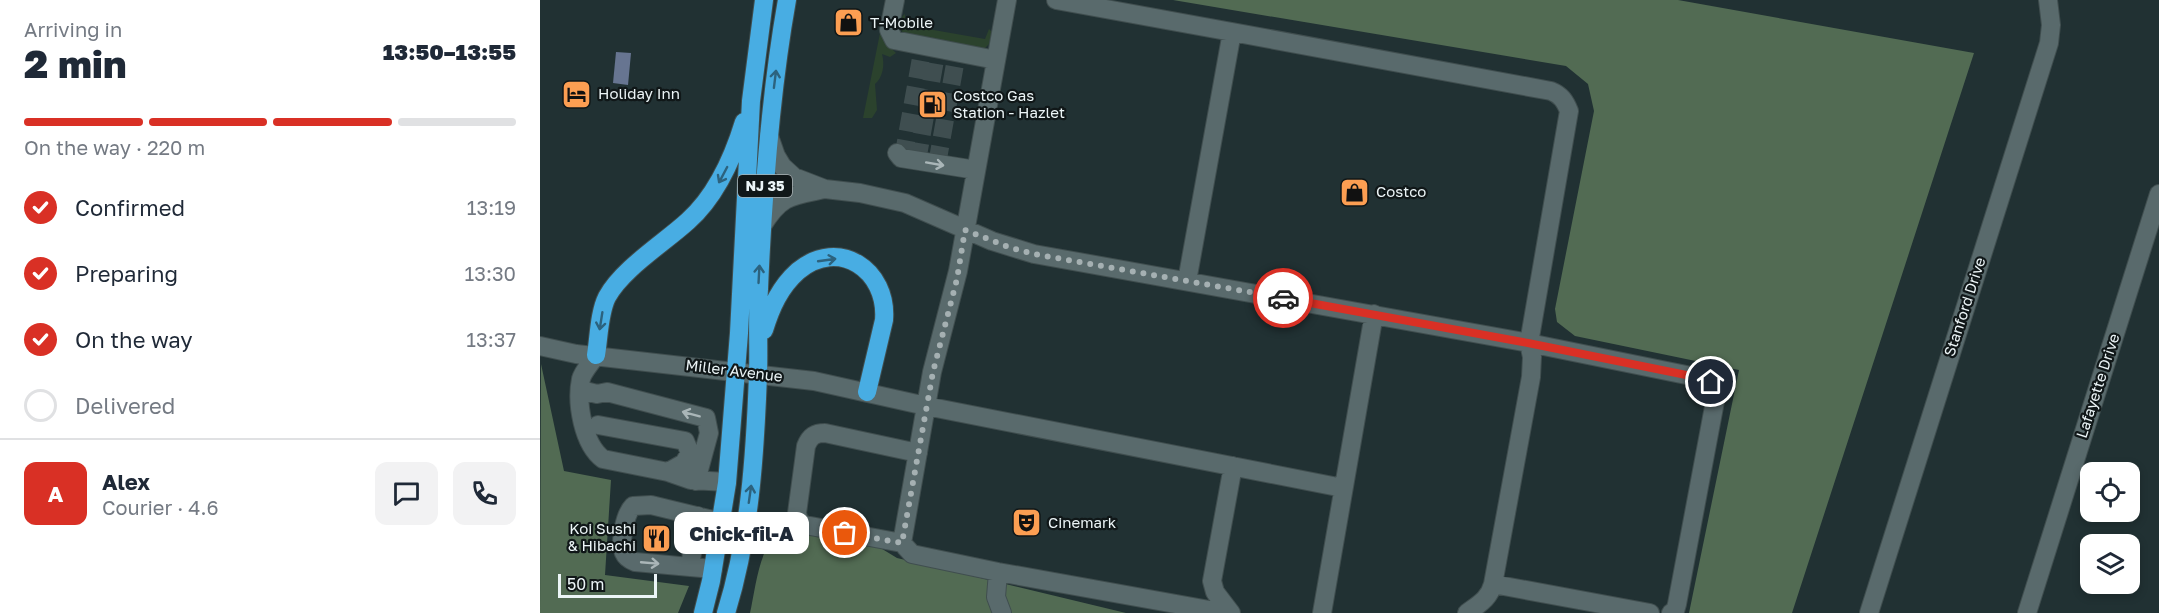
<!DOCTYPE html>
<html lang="en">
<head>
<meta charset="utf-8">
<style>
	body { margin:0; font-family:"Golos Text",sans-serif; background:#f2f2f3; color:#1f2937; height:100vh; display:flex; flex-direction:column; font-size:22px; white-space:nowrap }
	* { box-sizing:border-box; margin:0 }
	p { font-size:20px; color:#747a83 }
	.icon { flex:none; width:33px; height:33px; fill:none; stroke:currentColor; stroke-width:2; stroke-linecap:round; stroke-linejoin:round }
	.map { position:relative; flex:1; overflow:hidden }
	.panel { display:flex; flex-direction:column; background:#fff; width:540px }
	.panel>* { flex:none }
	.controls { position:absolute; left:1540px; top:462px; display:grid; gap:12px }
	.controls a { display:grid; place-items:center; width:60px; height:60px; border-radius:12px; background:#fff; box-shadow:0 3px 9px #0003; font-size:30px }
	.scale { position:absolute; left:18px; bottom:15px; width:99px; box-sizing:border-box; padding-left:6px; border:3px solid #ecf5f7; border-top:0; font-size:16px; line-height:21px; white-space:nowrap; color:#ecf5f7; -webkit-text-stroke:4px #101718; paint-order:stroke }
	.pin { position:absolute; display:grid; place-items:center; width:51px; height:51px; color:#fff; margin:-26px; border:3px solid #fff; border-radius:50%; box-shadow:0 2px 6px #0007 }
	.courier { position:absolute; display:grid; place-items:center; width:60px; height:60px; margin:-30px; border:4px solid #d93025; border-radius:50%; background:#fff; color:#222; box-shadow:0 2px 8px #0007 }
	.bubble { position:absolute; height:42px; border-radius:12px; background:#fff; box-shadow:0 3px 9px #0003; font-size:20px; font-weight:800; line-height:42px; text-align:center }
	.summary em { font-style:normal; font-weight:800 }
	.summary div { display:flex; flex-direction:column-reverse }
	.summary { display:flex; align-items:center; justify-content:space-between; height:102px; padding:0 24px }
	h1 { font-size:39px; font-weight:800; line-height:45px }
	.bar { display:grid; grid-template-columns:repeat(4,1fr); gap:9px 6px; align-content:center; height:72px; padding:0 24px }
	.bar i { height:8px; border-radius:4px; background:#e0e1e3 }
	.bar .on { background:#d93025 }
	.bar p { grid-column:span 4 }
	.line { display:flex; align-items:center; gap:15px; padding:0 24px; border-top:2px solid #e0e1e3 }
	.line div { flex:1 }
	.round { display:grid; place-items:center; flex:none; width:63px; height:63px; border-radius:12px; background:#f2f2f3 }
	ol { padding:0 24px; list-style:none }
	li { display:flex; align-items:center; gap:18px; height:66px }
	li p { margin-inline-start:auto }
	li .icon { padding:6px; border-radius:50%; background:#d93025; color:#fff; stroke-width:4 }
	li:last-child { color:#747a83 }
	li i { width:33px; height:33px; border:3px solid #e0e1e3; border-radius:50% }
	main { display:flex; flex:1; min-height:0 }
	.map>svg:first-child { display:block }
</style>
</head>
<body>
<main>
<section class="panel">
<div class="summary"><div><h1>2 min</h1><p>Arriving in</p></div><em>13:50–13:55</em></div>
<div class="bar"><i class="on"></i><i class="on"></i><i class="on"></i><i></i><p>On the way · 220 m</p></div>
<ol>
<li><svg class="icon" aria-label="check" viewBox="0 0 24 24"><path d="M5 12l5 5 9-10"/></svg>Confirmed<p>13:19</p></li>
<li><svg class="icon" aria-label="check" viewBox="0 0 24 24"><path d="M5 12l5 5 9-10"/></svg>Preparing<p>13:30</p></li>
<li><svg class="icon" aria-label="check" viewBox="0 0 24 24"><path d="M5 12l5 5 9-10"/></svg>On the way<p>13:37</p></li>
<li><i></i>Delivered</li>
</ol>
<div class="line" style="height:108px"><b class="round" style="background:#d93025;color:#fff">A</b><div><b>Alex</b><p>Courier · 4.6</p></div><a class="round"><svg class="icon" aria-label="chat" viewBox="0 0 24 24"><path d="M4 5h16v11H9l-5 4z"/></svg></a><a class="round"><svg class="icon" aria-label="phone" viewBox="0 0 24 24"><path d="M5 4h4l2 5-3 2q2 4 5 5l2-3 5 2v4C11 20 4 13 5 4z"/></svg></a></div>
</section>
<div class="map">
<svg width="1619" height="613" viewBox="0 0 1619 613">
	<rect width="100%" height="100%" fill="#213133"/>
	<path fill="#2b422d" d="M365 14V25L445 39 449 29 452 32 449 44 444 49 364 34C358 28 358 19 365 14Z
		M341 28 345 42 356 53 350 57 342 54C345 65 343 77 335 84L337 110 332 118H323Z"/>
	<path fill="#526b53" d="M633 0H1138L1434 53 1252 613H1149L1199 370 1035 336 1017 322 1015 309 1054 111 1048 84 1026 66Z
		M1 364 24 471 71 480 65 575 149 586 138 613H0Z
		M261 531 334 544 357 558 586 613H210C215 592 219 546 238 535 244 531 254 531 261 531Z"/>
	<path fill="#677591" d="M76 52 91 53 88 85 73 83Z"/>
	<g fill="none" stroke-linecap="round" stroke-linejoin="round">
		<path stroke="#3f4e50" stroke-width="18" stroke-dasharray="18 9" stroke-linecap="butt" d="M363 158 383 47
			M377 161 397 49
			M397 164 417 53"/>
		<defs>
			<path id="minor" d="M355 0 349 30 354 40 456 60
				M516 0 692 32 647 281
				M692 32 1011 91C1021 95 1025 101 1029 111L989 343 1166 379 1175 389 1176 396 1137 604 1135 611 1131 613
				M229 136 236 156 242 166 254 177 285 189 320 193 365 203 452 241 494 254 989 343 992 357 991 377 953 584C949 599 939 604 927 613
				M357 153 361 158 436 170
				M222 226C241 195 251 196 285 189
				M0 346 36 354 274 381 386 406 803 488
				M56 355C52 362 43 371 41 379 36 403 43 444 63 459L128 472 151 480 187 482
				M41 390 57 394 67 392 166 418 169 433 156 481
				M58 425 145 441 150 453 144 463 128 472
				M378 453 285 433C275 433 270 436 266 446L257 513 259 522 265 525 362 543 372 554 458 572 686 613
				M362 543 392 372 418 271 467 0
				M150 566 158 516
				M173 569 95 562C90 560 86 558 84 553 79 542 85 514 93 506L111 505 181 522
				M458 572 456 597 462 613
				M953 584 1110 613
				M691 613 675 592 672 581 693 466
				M782 613 834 314
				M1329 613 1509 43 1511 25 1508 0
				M1487 613 1619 194"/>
			<path id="highway" d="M224 330C231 307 240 287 258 271 299 237 348 270 344 320L327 392
				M56 355C59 337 59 313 67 297 82 269 124 243 148 221 176 196 193 158 204 122
				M163 613 171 581 187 483 199 333 211 101 224 0
				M186 613C210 536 215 455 218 375 219 347 217 318 219 289 223 193 230 95 247 0"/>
		</defs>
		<use href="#minor" stroke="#404e4f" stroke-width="20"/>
		<use href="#highway" stroke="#404e4f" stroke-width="20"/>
		<use href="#minor" stroke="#596a6c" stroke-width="18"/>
		<use href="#highway" stroke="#48ade3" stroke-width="18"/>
	</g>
	<defs><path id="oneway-shaft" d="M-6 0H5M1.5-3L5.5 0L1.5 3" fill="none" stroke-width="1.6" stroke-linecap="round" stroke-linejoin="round" transform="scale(1.5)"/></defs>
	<g stroke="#2c627e">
		<use href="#oneway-shaft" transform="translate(235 79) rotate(-83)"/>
		<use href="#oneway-shaft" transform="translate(183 175) rotate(118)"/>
		<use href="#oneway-shaft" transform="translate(287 260) rotate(-8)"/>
		<use href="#oneway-shaft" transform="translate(219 274) rotate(-87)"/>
		<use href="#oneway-shaft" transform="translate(61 321) rotate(99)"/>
		<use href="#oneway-shaft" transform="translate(210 494) rotate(-82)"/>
	</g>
	<g stroke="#aab6b8">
		<use href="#oneway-shaft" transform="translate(395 164) rotate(10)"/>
		<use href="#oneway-shaft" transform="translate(151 414) rotate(-165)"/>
		<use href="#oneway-shaft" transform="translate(110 563) rotate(5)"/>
	</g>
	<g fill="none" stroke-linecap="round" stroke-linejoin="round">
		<path stroke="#a5b0b2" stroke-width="6" stroke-dasharray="0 10.8" d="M305 533 362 543 393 372 417 279 425 230 471 248 494 254 743 298"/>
		<path stroke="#d93025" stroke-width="8" d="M743 298 988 343 1166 379 1171 382"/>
	</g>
	<defs>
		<symbol id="shop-square" viewBox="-11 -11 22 22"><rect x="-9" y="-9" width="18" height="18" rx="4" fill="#fc9e52" stroke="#101718"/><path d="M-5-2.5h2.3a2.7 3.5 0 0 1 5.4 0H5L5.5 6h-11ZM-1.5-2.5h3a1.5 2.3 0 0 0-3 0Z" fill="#111"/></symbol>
		<symbol id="hotel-square" viewBox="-11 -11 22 22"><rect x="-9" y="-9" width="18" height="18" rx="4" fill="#fc9e52" stroke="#101718"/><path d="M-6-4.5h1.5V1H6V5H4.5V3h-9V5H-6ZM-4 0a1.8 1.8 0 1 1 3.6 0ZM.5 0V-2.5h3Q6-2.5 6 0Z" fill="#111"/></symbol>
		<symbol id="fuel-square" viewBox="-11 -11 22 22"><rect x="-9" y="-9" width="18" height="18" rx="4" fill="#fc9e52" stroke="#101718"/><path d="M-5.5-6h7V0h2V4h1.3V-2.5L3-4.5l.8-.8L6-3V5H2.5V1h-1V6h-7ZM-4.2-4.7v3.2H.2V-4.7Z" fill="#111"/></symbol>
		<symbol id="theatre-square" viewBox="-11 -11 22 22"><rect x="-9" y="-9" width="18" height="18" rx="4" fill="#fc9e52" stroke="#101718"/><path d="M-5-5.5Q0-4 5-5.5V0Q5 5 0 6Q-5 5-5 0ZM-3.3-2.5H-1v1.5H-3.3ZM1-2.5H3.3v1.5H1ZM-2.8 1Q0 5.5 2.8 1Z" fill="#111"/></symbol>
		<symbol id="restaurant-square" viewBox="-11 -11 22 22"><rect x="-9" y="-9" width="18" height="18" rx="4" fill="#fc9e52" stroke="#101718"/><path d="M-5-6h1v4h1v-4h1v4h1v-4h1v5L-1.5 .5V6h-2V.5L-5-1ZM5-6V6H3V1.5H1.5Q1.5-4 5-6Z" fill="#111"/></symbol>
	</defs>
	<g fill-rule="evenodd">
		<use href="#shop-square" x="292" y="6" width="33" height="33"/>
		<use href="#hotel-square" x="20" y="78" width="33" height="33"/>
		<use href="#fuel-square" x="376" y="88" width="33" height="33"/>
		<use href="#shop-square" x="798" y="176" width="33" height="33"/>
		<use href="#theatre-square" x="470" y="506" width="33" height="33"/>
		<use href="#restaurant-square" x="100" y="522" width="33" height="33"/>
	</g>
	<g text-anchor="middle" stroke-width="4.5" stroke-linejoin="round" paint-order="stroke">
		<rect fill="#101718" stroke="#aab2b4" stroke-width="1.5" x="198" y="175" width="54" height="22" rx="4.5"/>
		<g font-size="14" font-weight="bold" fill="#ecf5f7">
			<text x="225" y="191">NJ 35</text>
		</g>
		<g font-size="15" fill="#ecf5f7" stroke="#101718" text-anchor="start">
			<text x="330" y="28">T-Mobile</text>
			<text x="58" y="99">Holiday Inn</text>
			<text x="413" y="101">Costco Gas<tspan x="413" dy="17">Station - Hazlet</tspan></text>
			<text x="836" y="197">Costco</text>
			<text x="508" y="528">Cinemark</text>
			<text x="96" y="534" text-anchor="end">Koi Sushi<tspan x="96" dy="17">&amp; Hibachi</tspan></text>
		</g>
		<g font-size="15" fill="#ecf5f7" stroke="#101718">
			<text transform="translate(1425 307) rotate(-72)" y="5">Stanford Drive</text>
			<text transform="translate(194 371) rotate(7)" y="5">Miller Avenue</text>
			<text transform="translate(1558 386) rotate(-72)" y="5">Lafayette Drive</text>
		</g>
	</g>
</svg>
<div class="controls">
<a><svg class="icon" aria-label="locate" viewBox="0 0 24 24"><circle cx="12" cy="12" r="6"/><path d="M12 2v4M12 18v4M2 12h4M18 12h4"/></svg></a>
<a><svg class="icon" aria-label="layers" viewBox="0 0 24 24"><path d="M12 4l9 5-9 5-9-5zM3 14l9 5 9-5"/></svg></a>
</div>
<div class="scale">50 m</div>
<div class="pin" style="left:305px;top:533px;background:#ea580c"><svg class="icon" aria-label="bag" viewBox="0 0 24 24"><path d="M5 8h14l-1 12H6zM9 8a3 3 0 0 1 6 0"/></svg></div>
<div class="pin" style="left:1171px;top:382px;background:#1f2937"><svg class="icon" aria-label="home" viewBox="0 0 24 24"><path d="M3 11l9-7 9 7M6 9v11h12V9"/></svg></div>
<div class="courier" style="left:743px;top:298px"><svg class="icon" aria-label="car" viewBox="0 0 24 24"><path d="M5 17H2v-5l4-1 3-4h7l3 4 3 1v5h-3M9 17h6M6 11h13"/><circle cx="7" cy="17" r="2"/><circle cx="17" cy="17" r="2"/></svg></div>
<div class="bubble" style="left:134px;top:512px;width:135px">Chick-fil-A</div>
</div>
</main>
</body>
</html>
